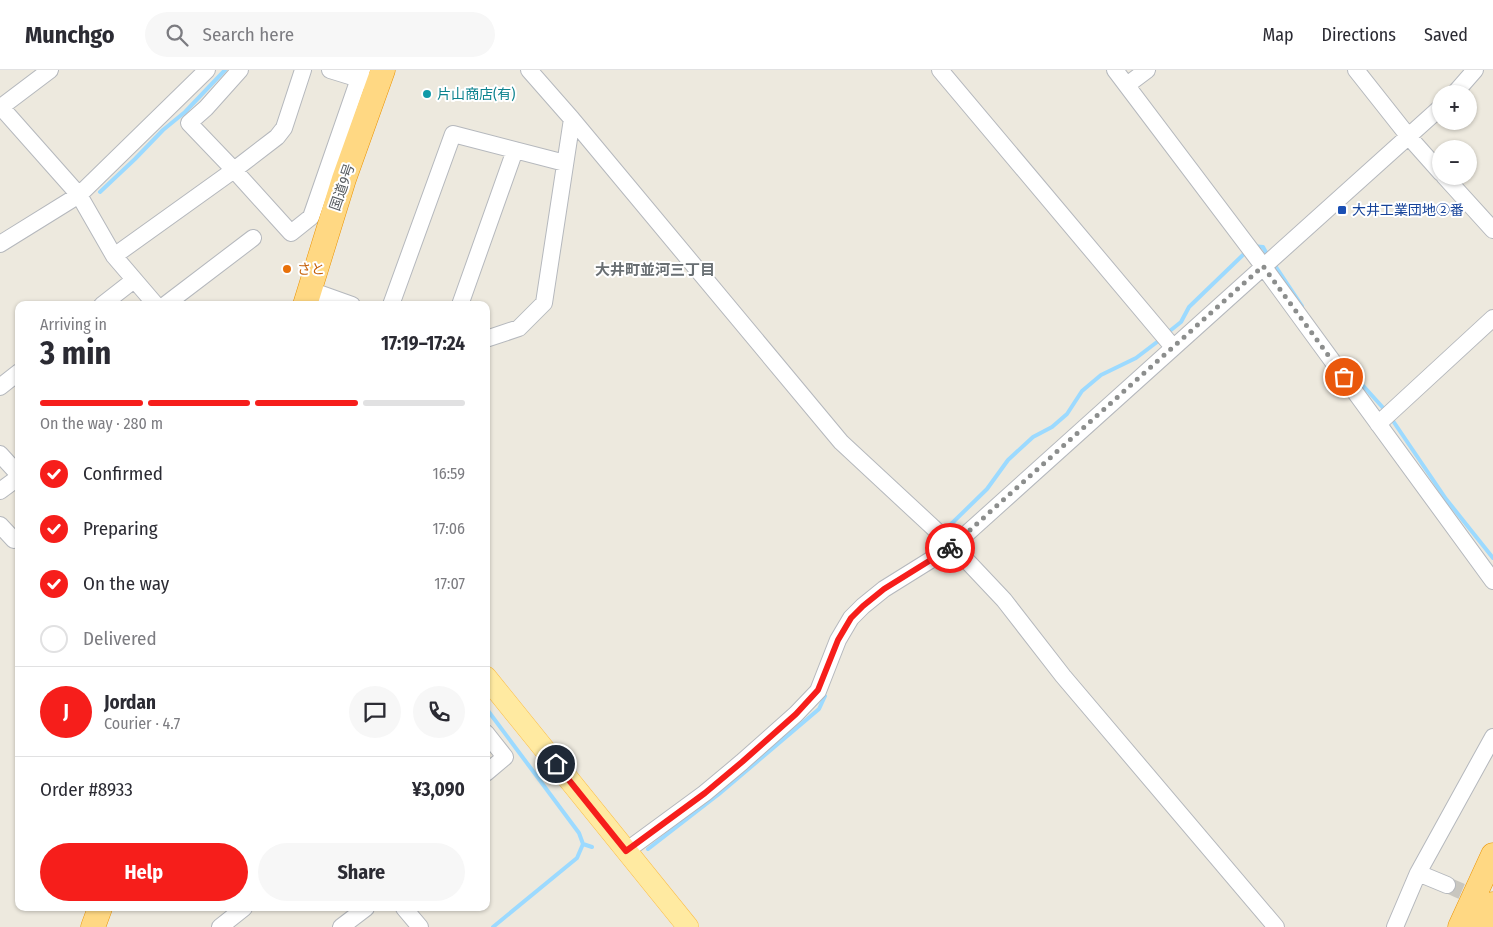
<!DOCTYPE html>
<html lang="en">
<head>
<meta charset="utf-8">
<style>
	body { margin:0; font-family:"Fira Sans Condensed","Noto Sans JP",sans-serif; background:#f7f7f7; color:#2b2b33; height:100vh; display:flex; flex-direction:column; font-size:19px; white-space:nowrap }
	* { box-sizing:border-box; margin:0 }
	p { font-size:16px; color:#7c7c81 }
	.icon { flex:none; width:28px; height:28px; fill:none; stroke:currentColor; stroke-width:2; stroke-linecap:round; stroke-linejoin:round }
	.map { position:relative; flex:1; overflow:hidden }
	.side { position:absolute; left:15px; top:231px; width:475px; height:610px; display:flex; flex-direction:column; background:#fff; border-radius:10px; box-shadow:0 1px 4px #0004 }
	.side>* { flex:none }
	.controls { position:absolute; left:1432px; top:15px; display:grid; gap:10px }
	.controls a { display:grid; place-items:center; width:45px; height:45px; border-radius:50%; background:#fff; box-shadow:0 1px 4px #0004; font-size:25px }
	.pin { position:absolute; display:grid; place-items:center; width:42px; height:42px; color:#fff; margin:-21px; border:2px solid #fff; border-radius:50%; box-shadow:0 1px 5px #0007 }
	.courier { position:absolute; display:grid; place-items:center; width:50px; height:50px; margin:-25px; border:4px solid #f61e1b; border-radius:50%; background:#fff; color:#222; box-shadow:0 1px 6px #0007 }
	.summary em { font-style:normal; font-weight:700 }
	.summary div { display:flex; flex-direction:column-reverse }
	.summary { display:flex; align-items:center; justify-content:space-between; height:85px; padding:0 25px }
	h1 { font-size:32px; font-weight:700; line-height:38px }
	.bar { display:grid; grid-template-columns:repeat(4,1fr); gap:8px 5px; align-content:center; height:60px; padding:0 25px }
	.bar i { height:6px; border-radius:4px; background:#e1e1e2 }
	.bar .current { background:#f61e1b }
	.bar p { grid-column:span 4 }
	.line { display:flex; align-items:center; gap:12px; padding:0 25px; border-top:1px solid #e1e1e2 }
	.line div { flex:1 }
	.round { display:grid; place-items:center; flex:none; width:52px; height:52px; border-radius:26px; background:#f7f7f7 }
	ol { padding:0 25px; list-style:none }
	li { display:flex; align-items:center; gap:15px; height:55px }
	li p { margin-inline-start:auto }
	li .icon { padding:5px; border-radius:50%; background:#f61e1b; color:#fff; stroke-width:4 }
	li:last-child { color:#7c7c81 }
	li i { width:28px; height:28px; border:2px solid #e1e1e2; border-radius:50% }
	.primary-button { display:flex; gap:10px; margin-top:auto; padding:10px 25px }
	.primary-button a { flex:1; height:58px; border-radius:30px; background:#f61e1b; color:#fff; font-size:20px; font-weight:700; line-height:58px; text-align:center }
	.primary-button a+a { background:#f7f7f7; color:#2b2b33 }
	header { display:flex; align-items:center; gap:30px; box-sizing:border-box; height:70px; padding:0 25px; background:#fff; border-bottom:1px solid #e1e1e2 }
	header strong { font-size:24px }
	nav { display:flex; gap:28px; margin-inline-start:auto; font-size:18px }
	.search { width:350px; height:45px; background:#f7f7f7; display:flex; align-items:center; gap:12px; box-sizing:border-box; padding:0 18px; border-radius:28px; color:#7c7c81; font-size:19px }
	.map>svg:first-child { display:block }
</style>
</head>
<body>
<header>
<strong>Munchgo</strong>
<div class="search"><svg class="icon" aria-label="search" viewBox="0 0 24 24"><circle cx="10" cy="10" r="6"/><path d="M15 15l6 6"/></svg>Search here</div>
<nav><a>Map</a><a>Directions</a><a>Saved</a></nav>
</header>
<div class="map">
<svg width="1493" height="857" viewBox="0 0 1493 857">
	<rect width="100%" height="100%" fill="#ede9de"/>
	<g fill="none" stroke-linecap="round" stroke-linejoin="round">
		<path stroke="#9cdaff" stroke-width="4" d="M100 122 135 89 163 60 185 42 225 0
			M1253 176 1263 177 1268 186
			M1274 194 1302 236
			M1166 264 1181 252 1189 237 1246 182
			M1347 298 1386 341
			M1391 348 1446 429 1493 488
			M946 459 987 419 1008 390 1033 367 1052 357 1067 344 1082 321 1101 305 1136 288 1161 269
			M486 638 579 763 583 774 577 788 493 857
			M583 774 592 777
			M648 779 719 724 819 639 825 626"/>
		<path stroke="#c8c6bf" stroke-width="16" stroke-dasharray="16 8" stroke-linecap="butt" d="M1447 815 1482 830"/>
		<defs>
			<path id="minor" d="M50 0 1 37 79 125 207 0
				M240 0 206 38 189 53 234 100 291 163 311 147 362 0
				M330 0 369 12
				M529 0 572 49 841 372 953 476 1004 530 1063 606 1276 857
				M940 0 1173 277
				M1115 0 1263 196 1493 511
				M1356 0 1409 67 1441 103
				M1127 15 1147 0
				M1454 24 1475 0
				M1444 106 1493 160
				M0 174 79 125 114 186 156 235
				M114 186 234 100 277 67 284 58 303 0
				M310 220 352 235
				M102 235 134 210
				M165 235 253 168
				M391 235 453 64 565 93
				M460 235 515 80
				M486 269 519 258 544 233 572 49
				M0 317 19 302
				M1378 354 1493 248
				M0 384 19 405
				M0 421 19 407
				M0 455 14 470
				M486 663 505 687 486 703
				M626 781 705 723 742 692 796 644 818 621 838 570 851 548 863 536 884 519 953 476 1441 37
				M1418 803 1447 815
				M404 838 420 857
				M220 857 244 838
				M341 857 366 838
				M1395 857 1418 803 1493 667"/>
			<path id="major" d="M486 607 688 857"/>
			<path id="highway" d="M305 235 344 109 383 0
				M93 857 100 838
				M1460 857 1493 785
				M1483 857 1493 834"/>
		</defs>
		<use href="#minor" stroke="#b5b8bd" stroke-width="18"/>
		<use href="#major" stroke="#fcbe48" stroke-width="22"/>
		<use href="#highway" stroke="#eb9300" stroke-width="25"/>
		<use href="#minor" stroke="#fff" stroke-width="16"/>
		<use href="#major" stroke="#ffeaa1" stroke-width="21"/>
		<use href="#highway" stroke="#ffd883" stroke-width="24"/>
	</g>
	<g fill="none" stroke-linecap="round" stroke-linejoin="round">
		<path stroke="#8c8e8d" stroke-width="5" stroke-dasharray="0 9" d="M950 478 1263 196 1344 307"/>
		<path stroke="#f61e1b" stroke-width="6" d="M556 694 626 781 705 723 742 692 796 644 818 620 838 570 851 548 863 536 884 519 950 478"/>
	</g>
	<circle fill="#0f9aa8" stroke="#fff" stroke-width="2" cx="427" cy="24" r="5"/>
	<rect fill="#1a4fb4" stroke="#fff" stroke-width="2" x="1337" y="135" width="10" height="10" rx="2.5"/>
	<circle fill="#e8710a" stroke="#fff" stroke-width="2" cx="287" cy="199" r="5"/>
	<g text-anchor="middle" stroke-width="4" stroke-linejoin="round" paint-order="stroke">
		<g font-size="14" fill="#0d838f" stroke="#fff" text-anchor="start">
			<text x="437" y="29">片山商店(有)</text>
		</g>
		<g font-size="14" fill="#585d61" stroke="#fff">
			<text transform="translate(342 117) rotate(-71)" y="5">国道9号</text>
		</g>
		<g font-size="14" fill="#164399" stroke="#fff" text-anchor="start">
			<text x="1352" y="145">大井工業団地②番</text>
		</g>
		<g font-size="14" fill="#c56008" stroke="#fff" text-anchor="start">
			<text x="297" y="204">さと</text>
		</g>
		<g font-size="15" font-weight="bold" fill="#696f73" stroke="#fff">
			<text x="655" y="205">大井町並河三丁目</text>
		</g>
	</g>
</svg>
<div class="controls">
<a>+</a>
<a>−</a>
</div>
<div class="pin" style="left:1344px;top:307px;background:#ea580c"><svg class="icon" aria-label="bag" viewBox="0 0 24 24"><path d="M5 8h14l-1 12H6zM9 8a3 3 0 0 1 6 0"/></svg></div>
<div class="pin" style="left:556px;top:694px;background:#1f2937"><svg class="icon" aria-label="home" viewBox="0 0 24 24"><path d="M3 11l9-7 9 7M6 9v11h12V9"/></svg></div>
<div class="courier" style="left:950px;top:478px"><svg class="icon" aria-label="bike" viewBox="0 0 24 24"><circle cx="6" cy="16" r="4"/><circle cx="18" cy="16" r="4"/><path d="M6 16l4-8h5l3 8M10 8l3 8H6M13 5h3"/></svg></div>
<section class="side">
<div class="summary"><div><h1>3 min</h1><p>Arriving in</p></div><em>17:19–17:24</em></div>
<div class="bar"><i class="current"></i><i class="current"></i><i class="current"></i><i></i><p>On the way · 280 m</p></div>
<ol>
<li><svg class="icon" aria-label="check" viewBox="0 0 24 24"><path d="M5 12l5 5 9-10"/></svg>Confirmed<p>16:59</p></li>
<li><svg class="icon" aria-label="check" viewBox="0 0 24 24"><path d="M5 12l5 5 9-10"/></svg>Preparing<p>17:06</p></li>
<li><svg class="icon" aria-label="check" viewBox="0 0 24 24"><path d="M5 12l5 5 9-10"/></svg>On the way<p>17:07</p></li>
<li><i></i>Delivered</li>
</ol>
<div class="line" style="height:90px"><b class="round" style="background:#f61e1b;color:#fff">J</b><div><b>Jordan</b><p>Courier · 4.7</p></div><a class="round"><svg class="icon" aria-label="chat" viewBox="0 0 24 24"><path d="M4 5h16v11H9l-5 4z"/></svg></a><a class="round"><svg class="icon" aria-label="phone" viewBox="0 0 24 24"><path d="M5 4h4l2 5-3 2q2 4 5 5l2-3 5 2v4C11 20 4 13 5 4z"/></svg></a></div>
<div class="line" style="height:65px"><div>Order #8933</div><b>¥3,090</b></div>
<div class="primary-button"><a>Help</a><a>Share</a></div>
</section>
</div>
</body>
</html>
